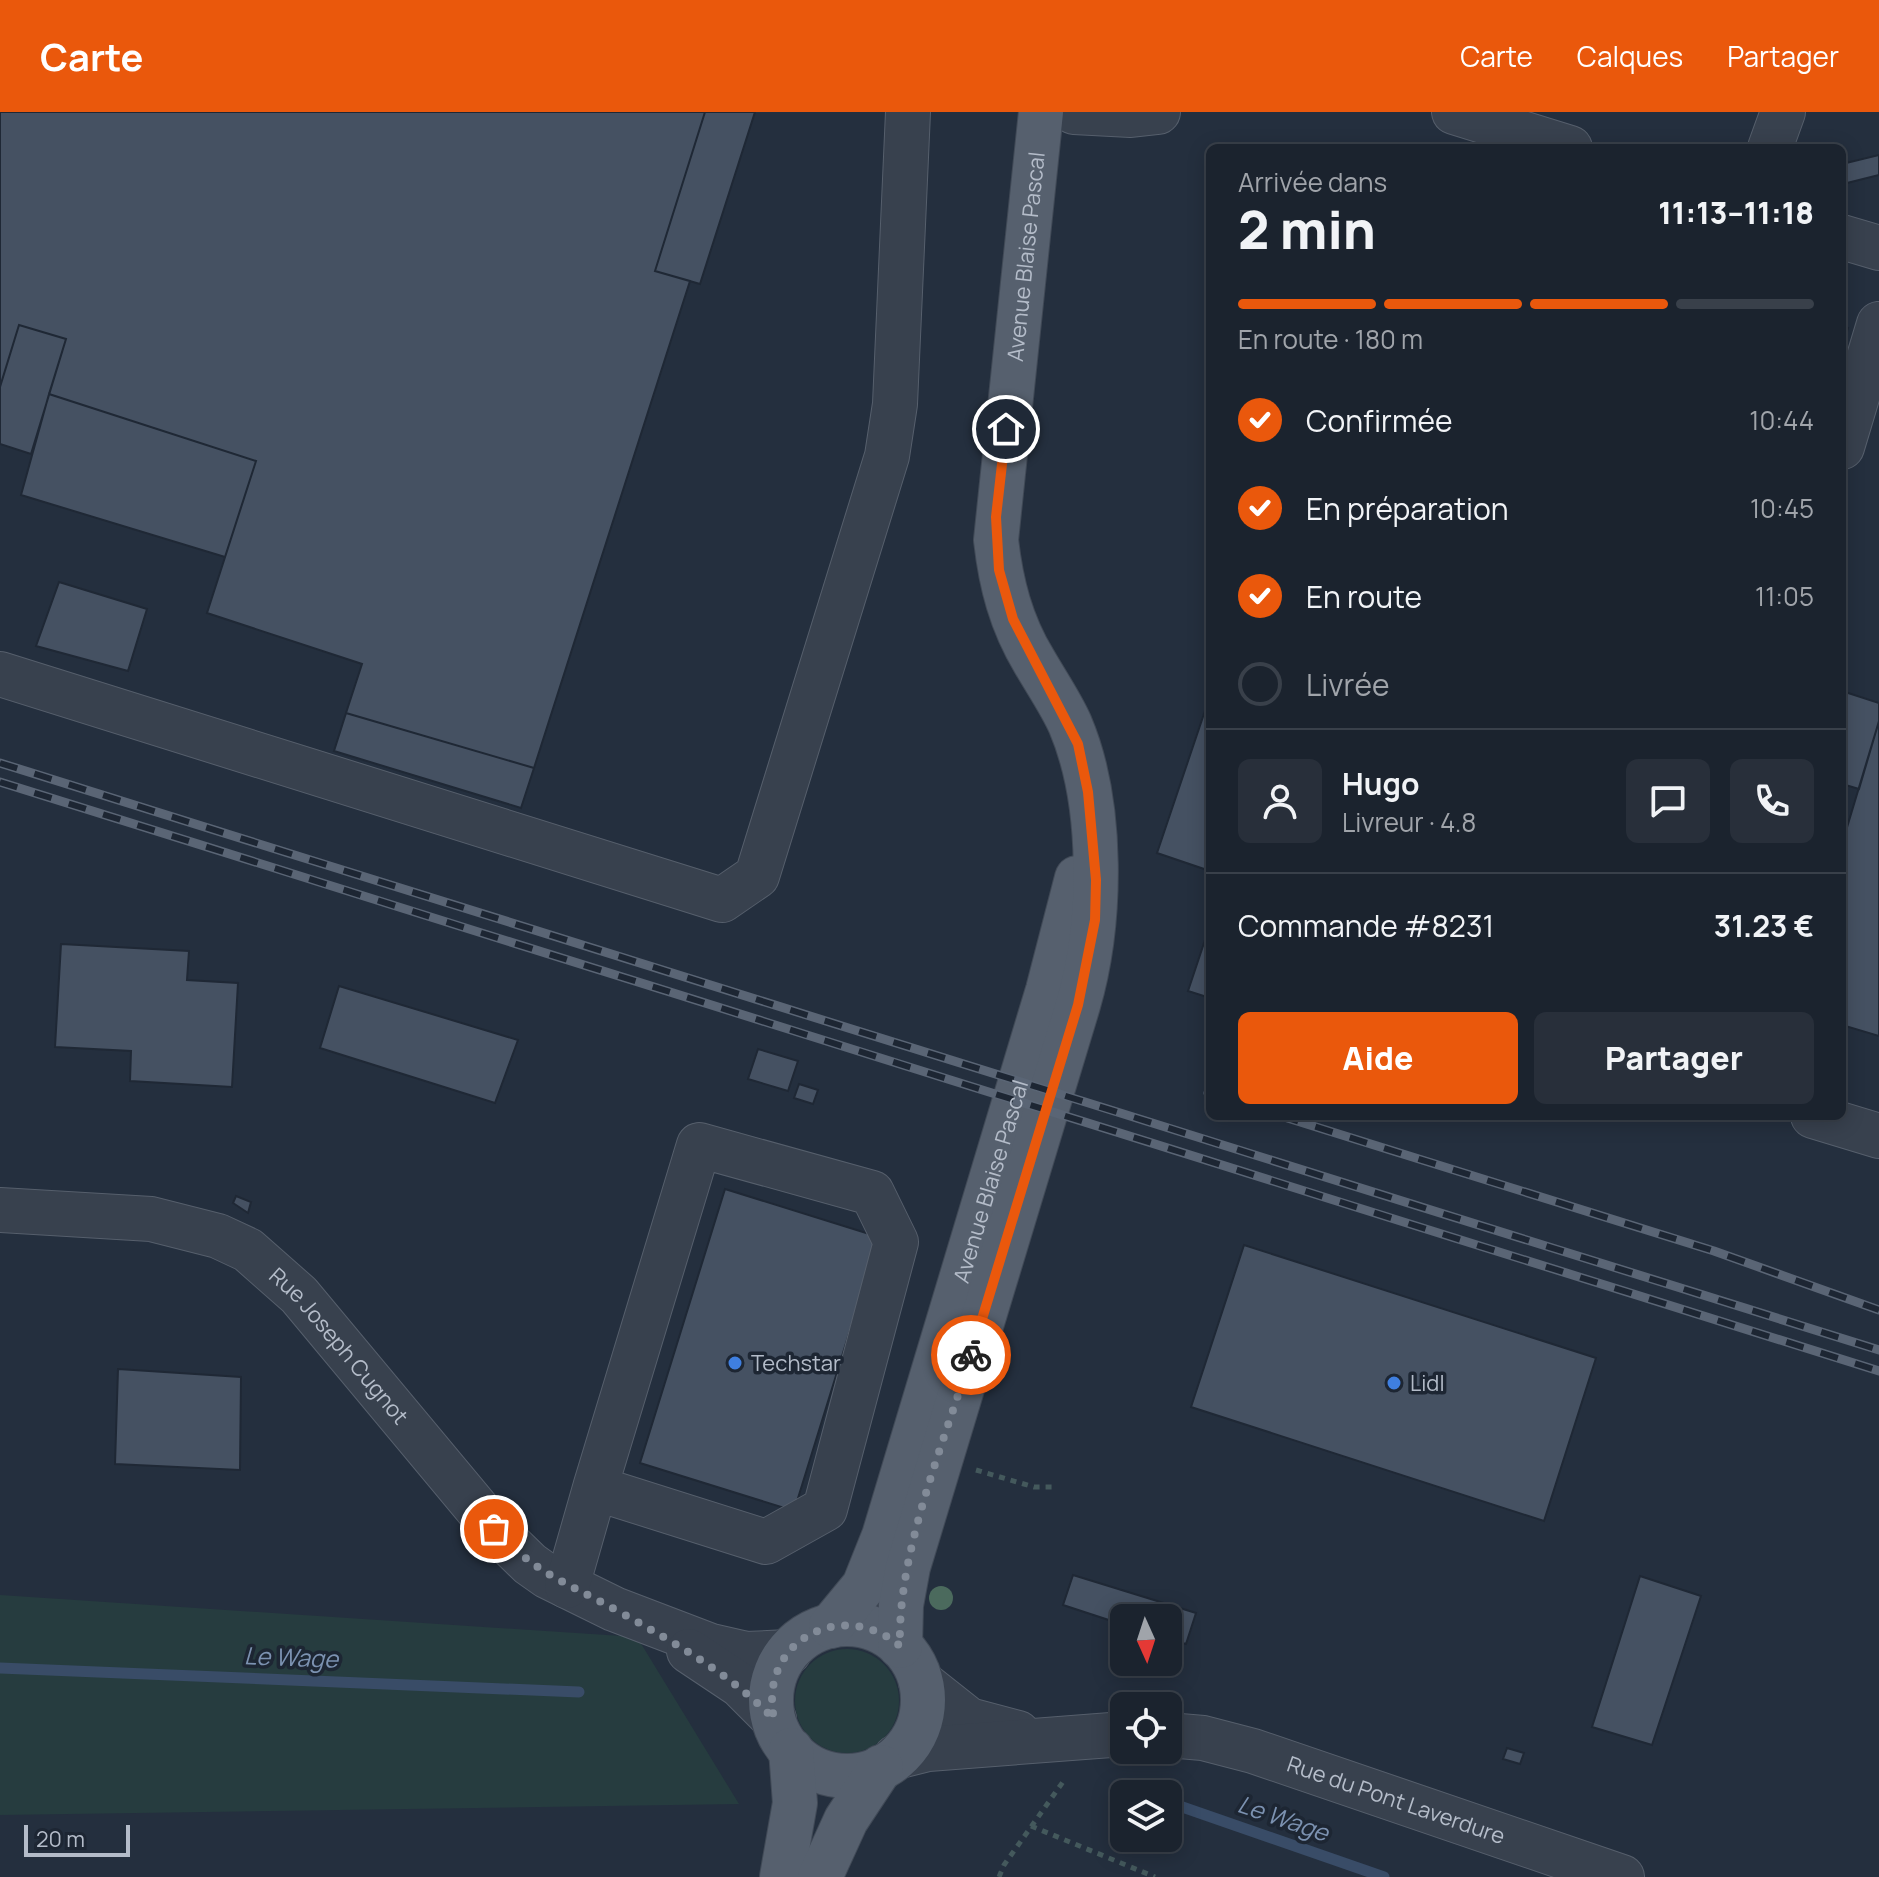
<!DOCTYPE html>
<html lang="fr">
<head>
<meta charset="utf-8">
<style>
	body { margin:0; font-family:Manrope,sans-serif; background:#282f3a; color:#f1f3f6; height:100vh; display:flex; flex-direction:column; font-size:30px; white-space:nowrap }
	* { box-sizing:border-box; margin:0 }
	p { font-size:26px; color:#a0a4aa }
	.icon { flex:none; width:44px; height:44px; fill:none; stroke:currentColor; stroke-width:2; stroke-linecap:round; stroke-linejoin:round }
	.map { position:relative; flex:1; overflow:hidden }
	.drawer { position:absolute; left:1206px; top:32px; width:640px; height:976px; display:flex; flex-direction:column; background:#1b232e; border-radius:12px; box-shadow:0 4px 20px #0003,0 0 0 2px #39404a }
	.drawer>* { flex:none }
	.needle { width:52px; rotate:177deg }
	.tools { position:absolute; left:1110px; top:1492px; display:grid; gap:16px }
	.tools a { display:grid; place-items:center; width:72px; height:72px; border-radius:12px; background:#1b232e; box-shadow:0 4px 20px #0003,0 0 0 2px #39404a; font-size:40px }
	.scale { position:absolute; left:24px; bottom:20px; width:106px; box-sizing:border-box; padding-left:8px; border:4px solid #b4bcc9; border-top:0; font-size:22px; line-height:28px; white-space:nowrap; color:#b4bcc9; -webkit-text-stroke:6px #1d2633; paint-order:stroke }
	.pin { position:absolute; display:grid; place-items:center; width:68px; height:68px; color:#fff; margin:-34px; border:4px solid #fff; border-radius:50%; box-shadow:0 2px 8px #0007 }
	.courier { position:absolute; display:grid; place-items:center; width:80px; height:80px; margin:-40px; border:6px solid #ea580c; border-radius:50%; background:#fff; color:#222; box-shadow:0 2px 10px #0007 }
	.summary em { font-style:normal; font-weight:800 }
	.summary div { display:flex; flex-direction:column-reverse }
	.summary { display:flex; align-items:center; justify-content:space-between; height:136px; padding:0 32px }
	h1 { font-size:52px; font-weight:800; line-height:60px }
	.bar { display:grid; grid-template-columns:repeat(4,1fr); gap:12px 8px; align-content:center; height:96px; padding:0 32px }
	.bar i { height:10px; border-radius:6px; background:#39404a }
	.bar .current { background:#ea580c }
	.bar p { grid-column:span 4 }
	.line { display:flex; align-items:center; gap:20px; padding:0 32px; border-top:2px solid #39404a }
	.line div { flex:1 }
	.round { display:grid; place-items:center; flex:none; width:84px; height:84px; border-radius:12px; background:#282f3a }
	ol { padding:0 32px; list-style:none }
	li { display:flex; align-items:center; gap:24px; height:88px }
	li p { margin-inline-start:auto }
	li .icon { padding:8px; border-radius:50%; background:#ea580c; color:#fff; stroke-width:4 }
	li:last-child { color:#a0a4aa }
	li i { width:44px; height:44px; border:4px solid #39404a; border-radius:50% }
	.action { display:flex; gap:16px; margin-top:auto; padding:16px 32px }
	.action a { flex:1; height:92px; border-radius:12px; background:#ea580c; color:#fff; font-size:32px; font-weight:800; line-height:92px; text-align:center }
	.action a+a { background:#282f3a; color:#f1f3f6 }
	header { display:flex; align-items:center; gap:48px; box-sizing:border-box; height:112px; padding:0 40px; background:#ea580c; color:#fff }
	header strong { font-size:38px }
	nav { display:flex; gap:44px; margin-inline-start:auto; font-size:28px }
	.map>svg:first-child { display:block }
</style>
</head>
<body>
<header>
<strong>Carte</strong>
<nav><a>Carte</a><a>Calques</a><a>Partager</a></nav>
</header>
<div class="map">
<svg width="1879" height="1765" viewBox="0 0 1879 1765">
	<rect width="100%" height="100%" fill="#242f3e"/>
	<path fill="#263c3f" d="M0 1483 637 1525 739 1692 0 1703Z
		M795 1589a52 52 0 1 1 104 0a52 52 0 1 1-104 0Z"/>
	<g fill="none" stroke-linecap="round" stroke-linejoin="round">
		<path stroke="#394c67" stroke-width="11" d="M0 1556 579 1580
			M1126 1675 1145 1682
			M1168 1690 1384 1765"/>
	</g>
	<path fill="#455162" stroke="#1f2835" stroke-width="2" d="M0 0H705L655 159 690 169 534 656 346 601 362 552 207 501 256 349 49 282 66 227 19 213 0 275Z
		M705 0H755L700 172 655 159Z
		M1879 43V63L1847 71 1842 52Z
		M19 213 66 227 31 342 0 332V275Z
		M1842 214 1848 216 1842 235Z
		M49 282 256 349 225 445 21 383Z
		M59 470 147 497 128 559 36 534Z
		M1842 579 1879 591V609L1859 677 1842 672Z
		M1210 584V759L1157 741Z
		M346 601 534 656 521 696 334 639Z
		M1879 609V924L1842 913V732Z
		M1210 813V886L1188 879Z
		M61 832 189 839 187 868 238 871 232 975 130 969 131 939 55 935Z
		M339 874 518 928 495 991 320 936Z
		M758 937 798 949 788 979 748 967Z
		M799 972 818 978 813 992 794 986Z
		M725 1077 879 1125 794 1399 640 1351Z
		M236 1084 251 1090 248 1101 233 1091Z
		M1244 1133 1596 1246 1544 1409 1191 1295Z
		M118 1257 241 1265 240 1358 115 1352Z
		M1073 1463 1196 1501 1186 1532 1168 1527V1506H1124V1513L1063 1493Z
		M1640 1464 1701 1484 1652 1633 1592 1615Z
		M1507 1636 1524 1641 1520 1652 1503 1647Z"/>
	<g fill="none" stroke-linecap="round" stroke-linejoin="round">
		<defs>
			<g id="minor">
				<path d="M1074 0 1131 3 1158 0"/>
				<path d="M1454 0 1570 36"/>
				<path d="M1770 36 1783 0"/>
				<path d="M1842 125 1879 136"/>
				<path d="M1842 335 1879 212"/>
				<path d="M0 562 722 788 757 764 887 344 895 292 908 0"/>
				<path d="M1813 1004 1879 1024"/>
				<path id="s1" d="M0 1098 151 1107 218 1124 248 1138 299 1183 494 1417 530 1452 547 1464 614 1497 711 1534 746 1542 789 1540"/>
				<path d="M567 1474 595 1376 766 1430 825 1397 896 1130 872 1081 699 1033 595 1376"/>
				<path d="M689 1539 740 1573 774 1607"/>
				<path d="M921 1570 969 1608 1018 1621"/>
				<path id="s2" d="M1168 1623 1203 1626 1253 1639 1622 1765"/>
				<path d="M896 1645 928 1637 1124 1622"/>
			</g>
			<g id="major">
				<circle cx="847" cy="1588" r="76"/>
				<path id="s3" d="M831 1514 864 1474 884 1424 1048 878 1077 766"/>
				<path id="s4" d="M900 1534 901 1493 908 1455 1078 893C1102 811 1104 692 1070 612 1060 590 1046 570 1034 549 1011 511 1001 472 996 428L1041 0"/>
				<path d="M782 1765 795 1691 791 1638"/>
				<path d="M820 1765 846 1708 881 1655"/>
			</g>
		</defs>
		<use href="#minor" stroke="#565f6c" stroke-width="46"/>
		<use href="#major" stroke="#414a57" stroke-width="46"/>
		<path stroke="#44595c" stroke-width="5" stroke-dasharray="6 6" stroke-linecap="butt" d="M976 1358 1034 1375H1053
			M1031 1714 1155 1765
			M999 1765 1004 1753 1065 1667"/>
		<use href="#minor" stroke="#38414e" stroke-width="44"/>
		<use href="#major" stroke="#56606e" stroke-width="44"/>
		<defs>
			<path id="rail" d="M0 651 1879 1238
				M0 670 1879 1259
				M1208 981 1210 982
				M1281 1004 1714 1139 1879 1198"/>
		</defs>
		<use href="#rail" stroke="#5a6575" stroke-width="9"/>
		<use href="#rail" stroke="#1d2633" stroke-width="6" stroke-dasharray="18" stroke-linecap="butt"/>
	</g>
	<circle fill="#4b6a5d" cx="941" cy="1486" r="12"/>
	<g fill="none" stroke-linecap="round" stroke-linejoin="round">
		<path stroke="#828b98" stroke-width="8" stroke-dasharray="0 14.4" d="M494 1417C538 1463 564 1469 616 1498 675 1531 726 1559 774 1607 758 1529 842 1485 900 1534 897 1442 944 1331 971 1243"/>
		<path stroke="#ea580c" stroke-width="10" d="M971 1243 1078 893 1095 808 1096 768 1088 680 1078 632 1013 507 999 458 996 405 1006 317"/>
	</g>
	<g fill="#3f7fe0" stroke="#1d2633" stroke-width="3">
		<circle cx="735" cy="1251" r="8"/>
		<circle cx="1394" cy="1271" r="8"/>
	</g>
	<g text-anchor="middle" stroke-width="7" stroke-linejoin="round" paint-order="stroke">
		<g font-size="22" fill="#b4bcc9" stroke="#1d2633">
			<text dy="8" stroke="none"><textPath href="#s4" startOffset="1438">Avenue Blaise Pascal</textPath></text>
			<text dy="8" stroke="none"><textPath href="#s3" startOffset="476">Avenue Blaise Pascal</textPath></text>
			<text dy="8" stroke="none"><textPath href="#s1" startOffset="386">Rue Joseph Cugnot</textPath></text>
			<text dy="8" stroke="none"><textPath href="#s2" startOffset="238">Rue du Pont Laverdure</textPath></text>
		</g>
		<g font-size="22" fill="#b4bcc9" stroke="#1d2633" text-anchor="start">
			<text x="751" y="1259">Techstar</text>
			<text x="1410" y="1279">Lidl</text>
		</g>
		<g font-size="24" font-style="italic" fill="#7c92b1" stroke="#1d2633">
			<text transform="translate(291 1546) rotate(2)" y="8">Le Wage</text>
			<text transform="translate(1283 1707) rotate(19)" y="8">Le Wage</text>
		</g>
	</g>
</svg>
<div class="tools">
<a><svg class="needle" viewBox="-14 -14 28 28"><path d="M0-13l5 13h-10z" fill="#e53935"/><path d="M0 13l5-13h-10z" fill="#a0a4aa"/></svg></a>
<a><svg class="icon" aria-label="locate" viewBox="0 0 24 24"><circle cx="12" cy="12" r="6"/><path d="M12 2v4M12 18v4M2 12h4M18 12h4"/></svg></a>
<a><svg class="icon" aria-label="layers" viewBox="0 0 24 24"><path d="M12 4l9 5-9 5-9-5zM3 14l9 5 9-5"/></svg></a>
</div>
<div class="scale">20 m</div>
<div class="pin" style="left:494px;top:1417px;background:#ea580c"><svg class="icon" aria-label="bag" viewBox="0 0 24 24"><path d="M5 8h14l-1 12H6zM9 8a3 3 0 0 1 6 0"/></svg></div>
<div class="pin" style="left:1006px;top:317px;background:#1f2937"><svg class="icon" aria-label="home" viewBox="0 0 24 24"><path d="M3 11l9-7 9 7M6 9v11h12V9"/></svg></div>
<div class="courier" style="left:971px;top:1243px"><svg class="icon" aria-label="bike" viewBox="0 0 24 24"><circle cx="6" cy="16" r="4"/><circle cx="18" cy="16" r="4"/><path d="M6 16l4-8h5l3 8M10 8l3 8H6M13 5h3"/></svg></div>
<section class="drawer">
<div class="summary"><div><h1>2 min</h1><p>Arrivée dans</p></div><em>11:13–11:18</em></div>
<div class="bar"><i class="current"></i><i class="current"></i><i class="current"></i><i></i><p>En route · 180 m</p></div>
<ol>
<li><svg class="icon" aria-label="check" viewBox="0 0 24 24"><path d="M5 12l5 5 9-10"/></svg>Confirmée<p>10:44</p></li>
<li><svg class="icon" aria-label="check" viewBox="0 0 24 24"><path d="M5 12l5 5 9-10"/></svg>En préparation<p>10:45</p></li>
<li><svg class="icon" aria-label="check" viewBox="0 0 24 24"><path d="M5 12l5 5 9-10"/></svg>En route<p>11:05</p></li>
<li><i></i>Livrée</li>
</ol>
<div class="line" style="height:144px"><a class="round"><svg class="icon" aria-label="person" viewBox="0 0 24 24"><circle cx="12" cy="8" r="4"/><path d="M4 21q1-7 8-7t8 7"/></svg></a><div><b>Hugo</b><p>Livreur · 4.8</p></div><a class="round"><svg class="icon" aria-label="chat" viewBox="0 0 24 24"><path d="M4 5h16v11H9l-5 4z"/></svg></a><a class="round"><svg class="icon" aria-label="phone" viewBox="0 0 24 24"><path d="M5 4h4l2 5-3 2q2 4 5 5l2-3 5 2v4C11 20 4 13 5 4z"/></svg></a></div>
<div class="line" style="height:104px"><div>Commande #8231</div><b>31.23 €</b></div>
<div class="action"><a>Aide</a><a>Partager</a></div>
</section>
</div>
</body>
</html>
